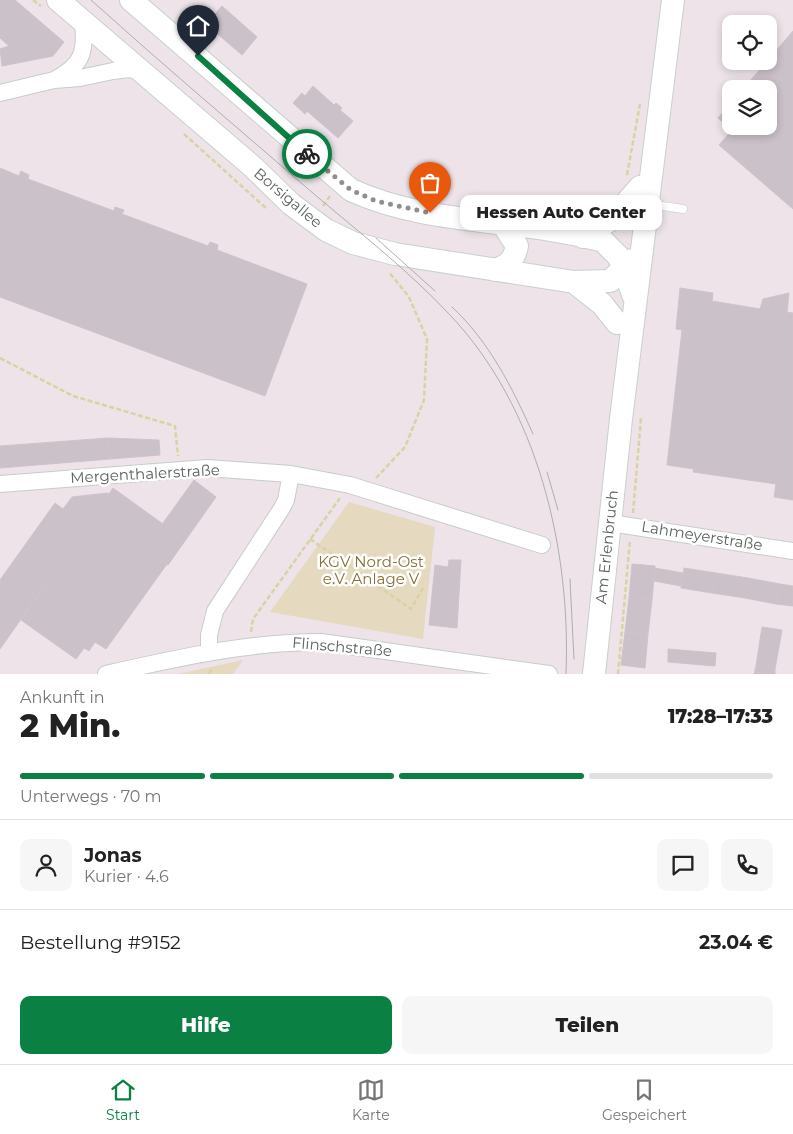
<!DOCTYPE html>
<html lang="de">
<head>
<meta charset="utf-8">
<style>
	body { margin:0; font-family:Montserrat,sans-serif; background:#f6f6f6; color:#222; height:100vh; display:flex; flex-direction:column; font-size:19px; white-space:nowrap }
	* { box-sizing:border-box; margin:0 }
	p { font-size:16px; color:#767676 }
	.icon { flex:none; width:28px; height:28px; fill:none; stroke:currentColor; stroke-width:2; stroke-linecap:round; stroke-linejoin:round }
	.map { position:relative; height:674px; overflow:hidden }
	.drawer { display:flex; flex-direction:column; background:#fff; flex:1 }
	.drawer>* { flex:none }
	.fabs { position:absolute; left:722px; top:15px; display:grid; gap:10px }
	.fabs a { display:grid; place-items:center; width:55px; height:55px; border-radius:10px; background:#fff; box-shadow:0 2px 8px #0003; font-size:25px }
	.pin { position:absolute; display:grid; place-items:center; width:42px; height:42px; color:#fff; margin:-51px -21px; border-radius:50% 50% 50% 0; rotate:-45deg; box-shadow:0 0 5px #0007 }
	.pin .icon { rotate:45deg }
	.courier { position:absolute; display:grid; place-items:center; width:50px; height:50px; margin:-25px; border:4px solid #0b8043; border-radius:50%; background:#fff; color:#222; box-shadow:0 1px 6px #0007 }
	.bubble { position:absolute; height:35px; border-radius:10px; background:#fff; box-shadow:0 2px 8px #0003; font-size:16px; font-weight:800; line-height:35px; text-align:center }
	.head em { font-style:normal; font-weight:800 }
	.head div { display:flex; flex-direction:column-reverse }
	.head { display:flex; align-items:center; justify-content:space-between; height:85px; padding:0 20px }
	h1 { font-size:32px; font-weight:800; line-height:38px }
	.bar { display:grid; grid-template-columns:repeat(4,1fr); gap:8px 5px; align-content:center; height:60px; padding:0 20px }
	.bar i { height:6px; border-radius:4px; background:#e0e0e0 }
	.bar .selected { background:#0b8043 }
	.bar p { grid-column:span 4 }
	.line { display:flex; align-items:center; gap:12px; padding:0 20px; border-top:1px solid #e0e0e0 }
	.line div { flex:1 }
	.round { display:grid; place-items:center; flex:none; width:52px; height:52px; border-radius:10px; background:#f6f6f6 }
	.primary-button { display:flex; gap:10px; margin-top:auto; padding:10px 20px }
	.primary-button a { flex:1; height:58px; border-radius:10px; background:#0b8043; color:#fff; font-size:20px; font-weight:800; line-height:58px; text-align:center }
	.primary-button a+a { background:#f6f6f6; color:#222 }
	.menu { display:flex; justify-content:space-around; align-items:center; height:70px; border-top:1px solid #e0e0e0; background:#fff; font-size:14px; color:#767676 }
	.menu a { display:grid; justify-items:center; gap:2px }
	.menu .selected { color:#0b8043 }
	.map>svg:first-child { display:block }
</style>
</head>
<body>
<div class="map">
<svg width="793" height="674" viewBox="0 0 793 674">
	<rect width="100%" height="100%" fill="#ede3e9"/>
	<path fill="#e5d9c0" d="M349 502 435 527 423 639 270 612Z
		M243 660 233 674H178Z"/>
	<path fill="#cbc1c8" stroke="#d2c1cc" d="M0 0H15L64 42 53 56 2 66 0 49 9 46 0 38Z
		M222 6 257 37 242 55 206 24Z
		M793 31V209L719 145 732 130 718 118 731 103V126H769V89H743Z
		M313 86 334 105 336 103 342 108 340 110 353 121 338 138 307 111 305 114 293 103 302 93 305 96Z
		M0 168 19 176 21 171 29 175 28 179 114 211 115 207 124 210 122 214 208 246 210 242 218 245 217 250 307 284 265 396 0 297Z
		M680 288 713 293 712 301 760 309 763 299 789 293 787 312 793 313V500L774 497 776 484 693 472 694 469 667 465 682 330 676 329Z
		M108 438 110 459 0 468V446Z
		M108 438 159 440 160 455 110 459Z
		M194 480 216 497 168 565 145 548Z
		M113 488 163 524 145 548 167 564 106 649 95 642 89 651 84 648 76 659 21 620Z
		M107 493 109 494 0 649V580L55 503 63 509 72 497Z
		M449 560H461L457 628 429 625 435 565 448 567Z
		M632 564 655 566 652 600 629 598Z
		M655 568 683 573 681 586 654 581Z
		M684 568 716 573 712 593 681 588Z
		M716 573 748 578 745 598 712 593Z
		M748 578 780 584 776 604 745 598Z
		M780 584 793 586V606L776 604Z
		M629 598 652 600 648 634 625 632Z
		M762 627 782 630 775 669 756 666Z
		M625 632 648 634 645 668 621 665Z
		M668 649 716 653 715 666 668 662Z
		M756 666 775 669V674H754Z"/>
	<g fill="none" stroke-linecap="round" stroke-linejoin="round">
		<defs>
			<path id="lane" d="M649 204 683 209"/>
			<path id="street" d="M54 80C83 65 86 52 83 21
				M0 93 54 80 80 78 113 71 129 69 141 72
				M0 484 207 468 291 474 350 485 542 545
				M610 523 793 551
				M209 651V635L215 611 282 508 286 500 291 474
				M106 674C177 658 247 642 321 642L549 674"/>
			<path id="secondary" d="M58 0 253 167 291 204 326 230 353 243 395 254 574 282 602 304 617 323
				M131 0 351 190C429 226 521 218 603 241L619 257 634 297
				M583 237 612 219 640 187
				M495 270C509 265 514 260 517 246L503 224
				M574 282 610 281 632 260
				M594 674 621 419 673 0"/>
		</defs>
		<use href="#lane" stroke="#c6cdc9" stroke-width="9"/>
		<use href="#street" stroke="#c6cdc9" stroke-width="18"/>
		<use href="#secondary" stroke="#c8d1cb" stroke-width="24"/>
		<path stroke="#d6d4a3" stroke-width="2.5" stroke-dasharray="5 2.5" stroke-linecap="butt" d="M33 0 41 6
			M184 134 267 209
			M627 175 640 104
			M323 206 330 196
			M0 358 73 396 175 426 178 456
			M376 478 405 447 424 400 427 339 409 297 389 272
			M633 513 641 418
			M310 539 411 609 423 588
			M251 632 253 619 340 498
			M209 674 212 668
			M618 674 630 540"/>
		<use href="#lane" stroke="#fff" stroke-width="8"/>
		<use href="#street" stroke="#fff" stroke-width="16"/>
		<use href="#secondary" stroke="#fff" stroke-width="22"/>
		<path stroke="#aeafae" stroke-width="1" d="M91 0C164 66 239 129 314 194 360 233 409 271 450 315 538 408 571 549 566 674
			M376 238 435 291
			M452 307C489 341 513 389 533 434
			M547 472 558 510
			M570 579 574 659"/>
	</g>
	<g fill="none" stroke-linecap="round" stroke-linejoin="round">
		<path stroke="#8e908e" stroke-width="5" stroke-dasharray="0 9" d="M307 154 351 190 376 201 430 213"/>
		<path stroke="#0b8043" stroke-width="6" d="M198 56 307 154"/>
	</g>
	<g text-anchor="middle" stroke-width="5" stroke-linejoin="round" paint-order="stroke">
		<g font-size="15" fill="#5b635d" stroke="#fff">
			<text transform="translate(288 198) rotate(40)" y="5">Borsigallee</text>
			<text transform="translate(145 474) rotate(-3)" y="5">Mergenthalerstraße</text>
			<text transform="translate(702 536) rotate(9)" y="5">Lahmeyerstraße</text>
			<text transform="translate(607 547) rotate(-84)" y="5">Am Erlenbruch</text>
			<text transform="translate(342 647) rotate(5)" y="5">Flinschstraße</text>
		</g>
		<g font-size="15" fill="#867138" stroke="#fff">
			<text x="371" y="567">KGV Nord-Ost<tspan x="371" dy="17">e.V. Anlage V</tspan></text>
		</g>
	</g>
</svg>
<div class="fabs">
<a><svg class="icon" aria-label="locate" viewBox="0 0 24 24"><circle cx="12" cy="12" r="6"/><path d="M12 2v4M12 18v4M2 12h4M18 12h4"/></svg></a>
<a><svg class="icon" aria-label="layers" viewBox="0 0 24 24"><path d="M12 4l9 5-9 5-9-5zM3 14l9 5 9-5"/></svg></a>
</div>
<div class="pin" style="left:430px;top:213px;background:#ea580c"><svg class="icon" aria-label="bag" viewBox="0 0 24 24"><path d="M5 8h14l-1 12H6zM9 8a3 3 0 0 1 6 0"/></svg></div>
<div class="pin" style="left:198px;top:56px;background:#1f2937"><svg class="icon" aria-label="home" viewBox="0 0 24 24"><path d="M3 11l9-7 9 7M6 9v11h12V9"/></svg></div>
<div class="courier" style="left:307px;top:154px"><svg class="icon" aria-label="bike" viewBox="0 0 24 24"><circle cx="6" cy="16" r="4"/><circle cx="18" cy="16" r="4"/><path d="M6 16l4-8h5l3 8M10 8l3 8H6M13 5h3"/></svg></div>
<div class="bubble" style="left:460px;top:195px;width:202px">Hessen Auto Center</div>
</div>
<section class="drawer">
<div class="head"><div><h1>2 Min.</h1><p>Ankunft in</p></div><em>17:28–17:33</em></div>
<div class="bar"><i class="selected"></i><i class="selected"></i><i class="selected"></i><i></i><p>Unterwegs · 70 m</p></div>
<div class="line" style="height:90px"><a class="round"><svg class="icon" aria-label="person" viewBox="0 0 24 24"><circle cx="12" cy="8" r="4"/><path d="M4 21q1-7 8-7t8 7"/></svg></a><div><b>Jonas</b><p>Kurier · 4.6</p></div><a class="round"><svg class="icon" aria-label="chat" viewBox="0 0 24 24"><path d="M4 5h16v11H9l-5 4z"/></svg></a><a class="round"><svg class="icon" aria-label="phone" viewBox="0 0 24 24"><path d="M5 4h4l2 5-3 2q2 4 5 5l2-3 5 2v4C11 20 4 13 5 4z"/></svg></a></div>
<div class="line" style="height:65px"><div>Bestellung #9152</div><b>23.04 €</b></div>
<div class="primary-button"><a>Hilfe</a><a>Teilen</a></div>
</section>
<nav class="menu">
<a class="selected"><svg class="icon" aria-label="home" viewBox="0 0 24 24"><path d="M3 11l9-7 9 7M6 9v11h12V9"/></svg>Start</a>
<a><svg class="icon" aria-label="map" viewBox="0 0 24 24"><path d="M3 6l6-2 6 2 6-2v14l-6 2-6-2-6 2zM9 4v14M15 6v14"/></svg>Karte</a>
<a><svg class="icon" aria-label="saved" viewBox="0 0 24 24"><path d="M7 4h10v16l-5-4-5 4z"/></svg>Gespeichert</a>
</nav>
</body>
</html>
